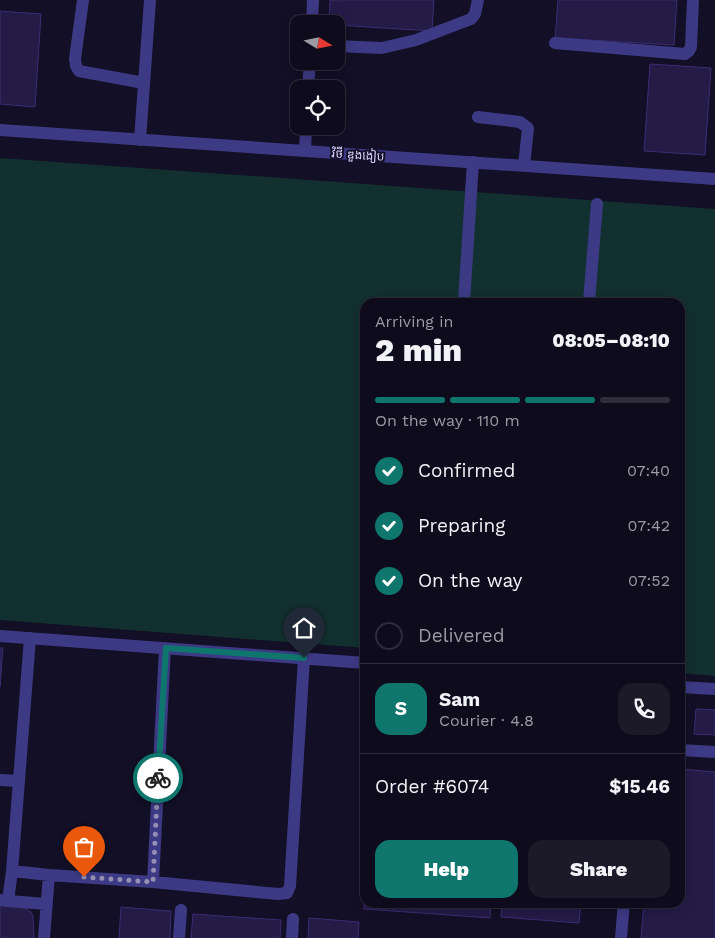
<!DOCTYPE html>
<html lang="en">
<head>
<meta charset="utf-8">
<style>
	body { margin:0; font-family:"Work Sans","Noto Sans Khmer",sans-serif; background:#1c1929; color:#f1f3f6; height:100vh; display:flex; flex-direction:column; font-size:19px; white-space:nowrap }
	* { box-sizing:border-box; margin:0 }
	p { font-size:16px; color:#9b9ba3 }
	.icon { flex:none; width:28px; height:28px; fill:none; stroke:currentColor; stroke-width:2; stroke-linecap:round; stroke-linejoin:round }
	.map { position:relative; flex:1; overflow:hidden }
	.side { position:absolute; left:360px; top:298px; width:325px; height:610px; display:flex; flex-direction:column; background:#0e0b1c; border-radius:15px; box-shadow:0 2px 12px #0003,0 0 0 1px #2e2b3b }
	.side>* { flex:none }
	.needle { width:32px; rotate:100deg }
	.buttons { position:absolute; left:290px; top:15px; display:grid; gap:10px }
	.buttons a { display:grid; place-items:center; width:55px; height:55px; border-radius:10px; background:#0e0b1c; box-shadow:0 2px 12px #0003,0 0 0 1px #2e2b3b; font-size:25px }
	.pin { position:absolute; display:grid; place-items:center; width:42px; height:42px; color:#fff; margin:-51px -21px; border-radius:50% 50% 50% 0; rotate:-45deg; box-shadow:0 0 5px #0007 }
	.pin .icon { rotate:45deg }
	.courier { position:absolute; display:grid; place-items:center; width:50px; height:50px; margin:-25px; border:4px solid #0f766e; border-radius:50%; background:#fff; color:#222; box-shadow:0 1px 6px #0007 }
	.head em { font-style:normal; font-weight:800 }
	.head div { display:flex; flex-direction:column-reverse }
	.head { display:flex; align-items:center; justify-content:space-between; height:85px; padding:0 15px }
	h1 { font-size:32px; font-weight:800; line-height:38px }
	.bar { display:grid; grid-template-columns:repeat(4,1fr); gap:8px 5px; align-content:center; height:60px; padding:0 15px }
	.bar i { height:6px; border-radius:4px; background:#2e2b3b }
	.bar .current { background:#0f766e }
	.bar p { grid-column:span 4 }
	.line { display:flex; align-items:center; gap:12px; padding:0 15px; border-top:1px solid #2e2b3b }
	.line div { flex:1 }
	.round { display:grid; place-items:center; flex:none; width:52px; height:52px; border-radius:15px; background:#1c1929 }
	ol { padding:0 15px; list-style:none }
	li { display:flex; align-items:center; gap:15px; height:55px }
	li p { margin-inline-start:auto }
	li .icon { padding:5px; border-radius:50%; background:#0f766e; color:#fff; stroke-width:4 }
	li:last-child { color:#9b9ba3 }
	li i { width:28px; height:28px; border:2px solid #2e2b3b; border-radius:50% }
	.primary-button { display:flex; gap:10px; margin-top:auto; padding:10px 15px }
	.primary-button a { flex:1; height:58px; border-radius:15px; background:#0f766e; color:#fff; font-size:20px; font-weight:800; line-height:58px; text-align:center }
	.primary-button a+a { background:#1c1929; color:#f1f3f6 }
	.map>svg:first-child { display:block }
</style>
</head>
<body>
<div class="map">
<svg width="715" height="938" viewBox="0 0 715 938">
	<rect width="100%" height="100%" fill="#130f26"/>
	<path fill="#12302f" d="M0 158 715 209V676L680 673V302H365V648L0 620Z"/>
	<path fill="#241b47" stroke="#3b2d73" d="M330 0H434L432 31 336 25V24H329Z
		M558 0H677L674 45 555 38Z
		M0 11 41 14 35 107 0 104Z
		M650 64 711 68 705 155 644 151Z
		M0 648H3L0 687Z
		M696 709 715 710V735L694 734Z
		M680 769 715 772V938H641L644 902H680Z
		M365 888V902H491L490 918 364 909Z
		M502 902H581L579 923 501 917Z
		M0 905 24 908 31 912 33 916 34 938H0Z
		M121 907 171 911 170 938H119Z
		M193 914 281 920 280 938H191Z
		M309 918 359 922 358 938H308Z"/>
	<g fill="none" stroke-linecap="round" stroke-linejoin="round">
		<path stroke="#3d3a85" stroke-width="12" d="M83 0 75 59 76 66 79 71 144 83
			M312 24 313 0
			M555 43 685 54 689 51 691 47 693 0
			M336 46 382 48 416 40 471 19 475 14 478 0
			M308 89 310 61
			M478 117 520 122 528 128 524 166
			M0 130 715 179
			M140 140 150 0
			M305 151 306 126
			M464 302 473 162
			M589 302 597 204
			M0 636 365 663
			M680 687 715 689
			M680 750 715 752
			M0 780 19 781
			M12 871 49 875 153 882 278 894 287 893 290 886 304 658
			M153 882 165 648
			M0 900 8 901 12 871 30 638
			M8 901 47 904
			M44 938 49 875
			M179 938 181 910
			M292 938 293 919
			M621 938 624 902"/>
	</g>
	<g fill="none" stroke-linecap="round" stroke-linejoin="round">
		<path stroke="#948fb3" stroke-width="5" stroke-dasharray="0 9" d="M84 877 153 882 158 778"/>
		<path stroke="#0f766e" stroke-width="6" d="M158 778 166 648 304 658"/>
	</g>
	<g text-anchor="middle" stroke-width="4" stroke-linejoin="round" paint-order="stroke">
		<g font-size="12" fill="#d9d4ff" stroke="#130f26">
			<text transform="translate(358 155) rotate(4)" y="4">វិថី ឌួងងៀប</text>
		</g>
	</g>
</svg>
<div class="buttons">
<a><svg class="needle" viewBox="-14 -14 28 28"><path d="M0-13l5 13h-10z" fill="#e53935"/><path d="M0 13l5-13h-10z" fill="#9b9ba3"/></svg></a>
<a><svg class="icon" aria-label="locate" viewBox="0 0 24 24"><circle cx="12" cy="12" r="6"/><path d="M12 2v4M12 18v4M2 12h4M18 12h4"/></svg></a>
</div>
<div class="pin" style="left:84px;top:877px;background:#ea580c"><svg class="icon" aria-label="bag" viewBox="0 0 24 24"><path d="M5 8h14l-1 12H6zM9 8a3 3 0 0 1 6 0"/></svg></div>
<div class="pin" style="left:304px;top:658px;background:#1f2937"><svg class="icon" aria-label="home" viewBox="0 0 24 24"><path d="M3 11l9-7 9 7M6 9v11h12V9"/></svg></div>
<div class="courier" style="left:158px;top:778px"><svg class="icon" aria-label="bike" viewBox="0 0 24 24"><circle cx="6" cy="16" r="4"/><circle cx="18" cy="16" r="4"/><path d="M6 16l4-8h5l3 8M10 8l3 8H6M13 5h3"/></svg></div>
<section class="side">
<div class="head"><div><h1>2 min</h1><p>Arriving in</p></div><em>08:05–08:10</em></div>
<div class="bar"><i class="current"></i><i class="current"></i><i class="current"></i><i></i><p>On the way · 110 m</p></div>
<ol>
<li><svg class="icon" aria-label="check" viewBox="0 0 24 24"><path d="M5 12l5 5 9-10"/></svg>Confirmed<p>07:40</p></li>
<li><svg class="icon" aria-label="check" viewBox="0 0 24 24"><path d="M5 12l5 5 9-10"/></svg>Preparing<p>07:42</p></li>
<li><svg class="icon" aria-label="check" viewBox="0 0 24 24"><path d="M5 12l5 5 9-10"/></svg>On the way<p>07:52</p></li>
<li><i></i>Delivered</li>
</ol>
<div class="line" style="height:90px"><b class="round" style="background:#0f766e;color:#fff">S</b><div><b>Sam</b><p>Courier · 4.8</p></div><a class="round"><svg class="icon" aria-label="phone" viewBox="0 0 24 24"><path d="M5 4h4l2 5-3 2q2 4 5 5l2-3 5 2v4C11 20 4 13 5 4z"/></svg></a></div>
<div class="line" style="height:65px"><div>Order #6074</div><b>$15.46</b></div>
<div class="primary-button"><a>Help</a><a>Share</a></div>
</section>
</div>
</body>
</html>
